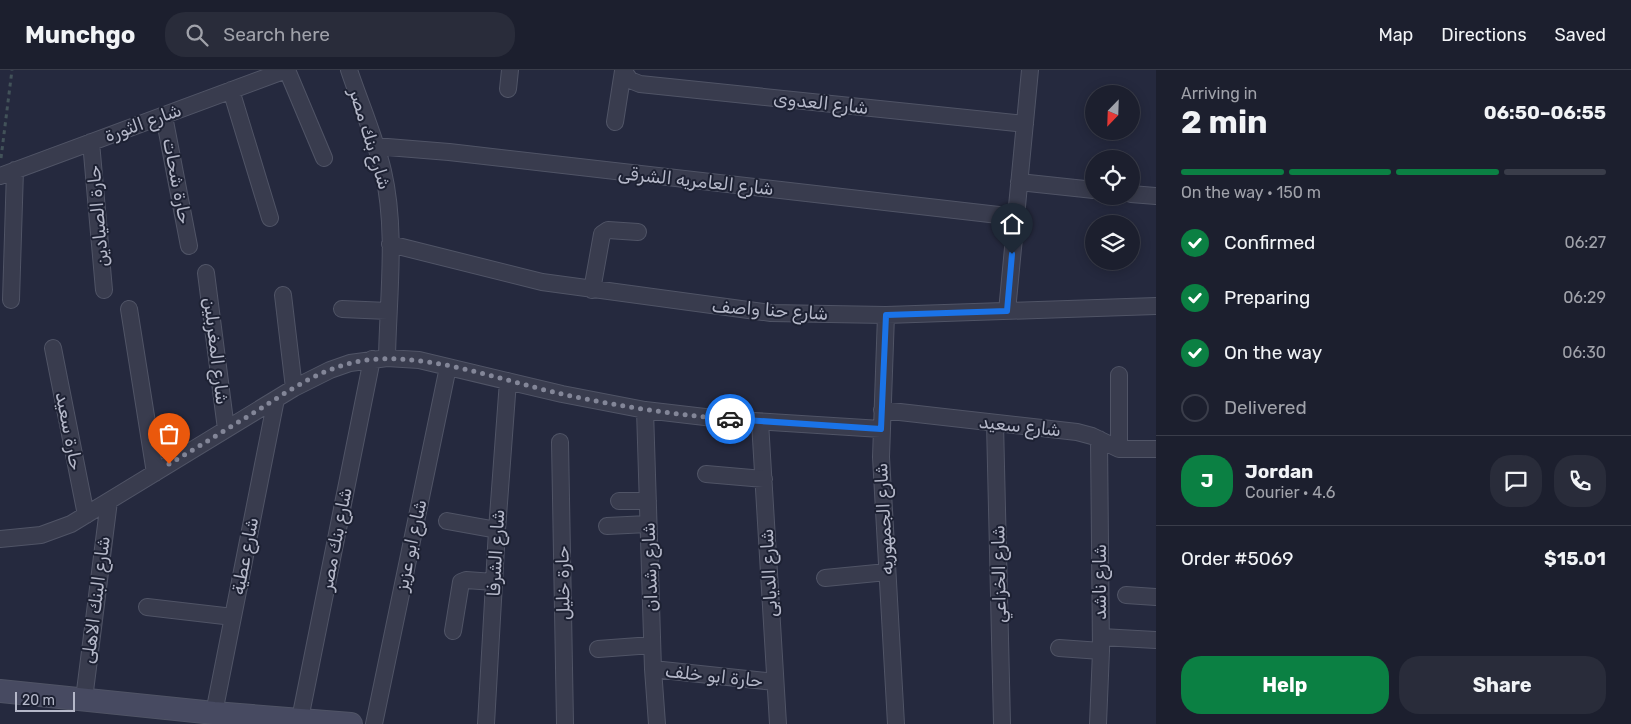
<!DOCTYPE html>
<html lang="en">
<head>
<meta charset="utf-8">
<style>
	body { margin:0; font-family:Rubik,"Noto Sans Arabic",sans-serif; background:#292c3a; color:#f1f3f6; height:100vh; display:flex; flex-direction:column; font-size:19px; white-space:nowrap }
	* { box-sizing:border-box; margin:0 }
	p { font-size:16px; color:#a0a2aa }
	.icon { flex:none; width:28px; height:28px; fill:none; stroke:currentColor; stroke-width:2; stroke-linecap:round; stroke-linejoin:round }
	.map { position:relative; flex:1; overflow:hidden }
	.side { display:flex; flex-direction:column; background:#1c1f2e; width:475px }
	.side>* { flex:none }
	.needle { width:32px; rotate:203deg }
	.fabs { position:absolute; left:1085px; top:15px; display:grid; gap:10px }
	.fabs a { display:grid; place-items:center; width:55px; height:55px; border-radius:50%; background:#1c1f2e; box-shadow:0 2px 12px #0003,0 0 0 1px #3a3d4a; font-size:25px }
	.scale { position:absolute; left:15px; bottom:12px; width:60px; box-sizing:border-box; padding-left:5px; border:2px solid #b5b8c9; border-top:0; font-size:14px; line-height:18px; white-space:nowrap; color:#b5b8c9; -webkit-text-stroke:4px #1d2133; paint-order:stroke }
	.pin { position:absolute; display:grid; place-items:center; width:42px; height:42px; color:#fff; margin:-51px -21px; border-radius:50% 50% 50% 0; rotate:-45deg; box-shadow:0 0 5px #0007 }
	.pin .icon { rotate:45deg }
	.courier { position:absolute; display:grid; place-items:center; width:50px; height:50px; margin:-25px; border:4px solid #1a73e8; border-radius:50%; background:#fff; color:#222; box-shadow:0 1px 6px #0007 }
	.summary em { font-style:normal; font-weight:700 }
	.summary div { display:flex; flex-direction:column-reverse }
	.summary { display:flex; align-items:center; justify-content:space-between; height:85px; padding:0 25px }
	h1 { font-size:32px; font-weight:700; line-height:38px }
	.bar { display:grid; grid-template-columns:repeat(4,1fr); gap:8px 5px; align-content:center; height:60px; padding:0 25px }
	.bar i { height:6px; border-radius:4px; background:#3a3d4a }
	.bar .current { background:#0b8043 }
	.bar p { grid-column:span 4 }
	.line { display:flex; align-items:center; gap:12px; padding:0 25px; border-top:1px solid #3a3d4a }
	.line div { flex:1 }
	.round { display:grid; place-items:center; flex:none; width:52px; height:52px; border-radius:20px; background:#292c3a }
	ol { padding:0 25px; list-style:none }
	li { display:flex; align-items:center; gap:15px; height:55px }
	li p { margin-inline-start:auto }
	li .icon { padding:5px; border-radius:50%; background:#0b8043; color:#fff; stroke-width:4 }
	li:last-child { color:#a0a2aa }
	li i { width:28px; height:28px; border:2px solid #3a3d4a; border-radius:50% }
	.action { display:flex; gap:10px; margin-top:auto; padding:10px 25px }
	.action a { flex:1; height:58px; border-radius:20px; background:#0b8043; color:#fff; font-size:20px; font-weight:700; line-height:58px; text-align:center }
	.action a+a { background:#292c3a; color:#f1f3f6 }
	header { display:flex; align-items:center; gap:30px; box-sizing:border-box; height:70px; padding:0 25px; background:#1c1f2e; border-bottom:1px solid #3a3d4a }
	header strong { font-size:24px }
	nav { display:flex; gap:28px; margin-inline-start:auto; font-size:18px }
	.search { width:350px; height:45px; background:#292c3a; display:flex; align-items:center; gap:12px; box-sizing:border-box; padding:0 18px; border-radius:20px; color:#a0a2aa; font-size:19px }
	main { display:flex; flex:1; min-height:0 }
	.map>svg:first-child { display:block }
</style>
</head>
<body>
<header>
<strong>Munchgo</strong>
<div class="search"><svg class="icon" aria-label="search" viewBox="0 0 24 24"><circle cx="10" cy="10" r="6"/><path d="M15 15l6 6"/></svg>Search here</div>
<nav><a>Map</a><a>Directions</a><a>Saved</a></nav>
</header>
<main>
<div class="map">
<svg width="1156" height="654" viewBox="0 0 1156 654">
	<rect width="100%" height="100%" fill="#25293e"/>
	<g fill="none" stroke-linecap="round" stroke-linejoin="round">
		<defs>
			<path id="minor" d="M287 0 324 88
				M349 0C360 33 375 67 383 101 397 161 388 227 387 288
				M623 0 630 10 640 14 1025 54
				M508 19 510 0
				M231 20 270 148
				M164 46 189 176
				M615 52 623 1
				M91 72 104 220
				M375 76 449 82 1016 147
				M0 106 286 0
				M1019 112 1094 120
				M1131 124 1156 126
				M390 174 542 212 771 243 886 245 1156 236
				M206 203 226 359
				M592 220 602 164 608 160 638 162
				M283 225 294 318
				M11 230 15 100
				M129 239 155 403
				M342 239 388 241
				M1007 241 1030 0
				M886 245 881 387 896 654
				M53 278 86 445
				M1119 305V379
				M645 340 653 599 657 654
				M882 340 1077 362 1092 366 1119 379H1156
				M760 352 778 654
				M995 353 1002 654
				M560 372 565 654
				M706 404 764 409
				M619 431H648
				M447 451 497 460
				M607 456 648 454
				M0 469 41 465 71 454 294 318 330 300 350 293 387 288 419 290 562 324 645 340 722 349 881 359
				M825 508 887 502
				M1126 525 1156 527
				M147 537 233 547
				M453 561 461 512 466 510 494 512
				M1101 567 1156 570
				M1059 578 1101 581
				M598 579 652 575
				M653 599 775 612
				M84 629 109 431
				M214 643 276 329
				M300 649 372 289
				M374 654 448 297
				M486 654 497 460 508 311
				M1098 654 1101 581 1099 369"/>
			<path id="secondary" d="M0 621 214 643 351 654"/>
		</defs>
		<use href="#minor" stroke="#505466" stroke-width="18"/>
		<use href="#secondary" stroke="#505466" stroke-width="24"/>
		<path stroke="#425259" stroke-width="3" stroke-dasharray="4 4" stroke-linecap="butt" d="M1 88 12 0"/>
		<use href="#minor" stroke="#393c4e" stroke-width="16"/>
		<use href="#secondary" stroke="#474a61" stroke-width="22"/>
	</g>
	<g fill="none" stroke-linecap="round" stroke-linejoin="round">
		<path stroke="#838698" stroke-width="5" stroke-dasharray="0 9" d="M169 394C200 376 230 357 260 339 288 321 318 301 351 293 415 277 498 310 562 324 617 336 674 345 730 349"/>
		<path stroke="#1a73e8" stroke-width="6" d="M730 349 881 359 886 245 1007 241 1012 184"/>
	</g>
	<g text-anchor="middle" stroke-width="4" stroke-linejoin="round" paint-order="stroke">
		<g font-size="18" fill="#b5b8c9" stroke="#1d2133">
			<text transform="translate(821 33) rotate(6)" y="6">شارع العدوى</text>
			<text transform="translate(143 53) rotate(-20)" y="6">شارع الثورة</text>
			<text transform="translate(370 69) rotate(73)" y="6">شارع بنك مصر</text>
			<text transform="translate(177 111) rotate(79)" y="6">حارة شحات</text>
			<text transform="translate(696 111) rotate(6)" y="6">شارع العامريه الشرقى</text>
			<text transform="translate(98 146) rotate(-95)" y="6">حارة الصيادين</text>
			<text transform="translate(770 240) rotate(4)" y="6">شارع حنا واصف</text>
			<text transform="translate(216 281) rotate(83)" y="6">شارع المغربلين</text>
			<text transform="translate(1020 356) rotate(6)" y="6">شارع سعيد</text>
			<text transform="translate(69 361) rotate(79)" y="6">حارة سعيد</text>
			<text transform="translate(884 449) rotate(-93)" y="6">شارع الجمهوريه</text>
			<text transform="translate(336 469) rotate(-79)" y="6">شارع بنك مصر</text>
			<text transform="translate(411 475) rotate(-78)" y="6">شارع ابو عزيز</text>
			<text transform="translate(496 483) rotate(-87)" y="6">شارع الشرفا</text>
			<text transform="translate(245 486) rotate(-79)" y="6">شارع عطية</text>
			<text transform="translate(650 497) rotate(-92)" y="6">شارع رشدان</text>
			<text transform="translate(769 503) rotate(-93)" y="6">شارع الديابى</text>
			<text transform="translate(999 504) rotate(-91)" y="6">شارع الخزاعي</text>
			<text transform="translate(1100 512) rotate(-90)" y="6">شارع ناشد</text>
			<text transform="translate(563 513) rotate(-91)" y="6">حارة خليل</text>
			<text transform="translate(96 530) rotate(-83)" y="6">شارع البنك الاهلى</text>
			<text transform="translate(714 606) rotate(6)" y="6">حارة ابو خلف</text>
		</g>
	</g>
</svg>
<div class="fabs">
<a><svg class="needle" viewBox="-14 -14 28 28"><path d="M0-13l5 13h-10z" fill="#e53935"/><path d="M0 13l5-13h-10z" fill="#a0a2aa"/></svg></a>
<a><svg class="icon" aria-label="locate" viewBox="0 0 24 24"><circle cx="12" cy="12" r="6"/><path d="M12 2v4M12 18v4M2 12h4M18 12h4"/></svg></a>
<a><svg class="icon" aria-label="layers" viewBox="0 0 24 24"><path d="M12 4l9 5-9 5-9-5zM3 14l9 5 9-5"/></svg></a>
</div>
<div class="scale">20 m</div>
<div class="pin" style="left:169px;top:394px;background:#ea580c"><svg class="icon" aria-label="bag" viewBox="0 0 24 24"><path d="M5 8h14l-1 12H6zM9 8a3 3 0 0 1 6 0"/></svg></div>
<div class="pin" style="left:1012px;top:184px;background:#1f2937"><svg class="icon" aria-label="home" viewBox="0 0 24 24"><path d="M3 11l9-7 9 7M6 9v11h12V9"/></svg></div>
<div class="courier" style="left:730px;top:349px"><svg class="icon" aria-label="car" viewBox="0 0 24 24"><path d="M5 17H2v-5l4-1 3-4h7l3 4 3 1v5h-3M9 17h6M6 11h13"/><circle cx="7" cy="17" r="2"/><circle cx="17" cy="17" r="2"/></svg></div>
</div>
<section class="side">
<div class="summary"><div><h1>2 min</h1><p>Arriving in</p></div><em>06:50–06:55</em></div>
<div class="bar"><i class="current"></i><i class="current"></i><i class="current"></i><i></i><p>On the way · 150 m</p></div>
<ol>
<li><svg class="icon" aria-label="check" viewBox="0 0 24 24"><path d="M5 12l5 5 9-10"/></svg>Confirmed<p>06:27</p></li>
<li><svg class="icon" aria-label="check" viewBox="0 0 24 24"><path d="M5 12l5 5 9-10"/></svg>Preparing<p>06:29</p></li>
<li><svg class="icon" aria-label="check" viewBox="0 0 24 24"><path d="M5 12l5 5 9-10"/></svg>On the way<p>06:30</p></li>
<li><i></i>Delivered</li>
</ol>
<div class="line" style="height:90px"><b class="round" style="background:#0b8043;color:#fff">J</b><div><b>Jordan</b><p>Courier · 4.6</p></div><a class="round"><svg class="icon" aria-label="chat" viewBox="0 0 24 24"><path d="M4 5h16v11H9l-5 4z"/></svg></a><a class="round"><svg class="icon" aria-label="phone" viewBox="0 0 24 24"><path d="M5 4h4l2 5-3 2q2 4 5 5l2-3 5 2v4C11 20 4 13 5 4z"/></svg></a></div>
<div class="line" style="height:65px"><div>Order #5069</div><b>$15.01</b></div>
<div class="action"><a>Help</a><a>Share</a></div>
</section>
</main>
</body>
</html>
